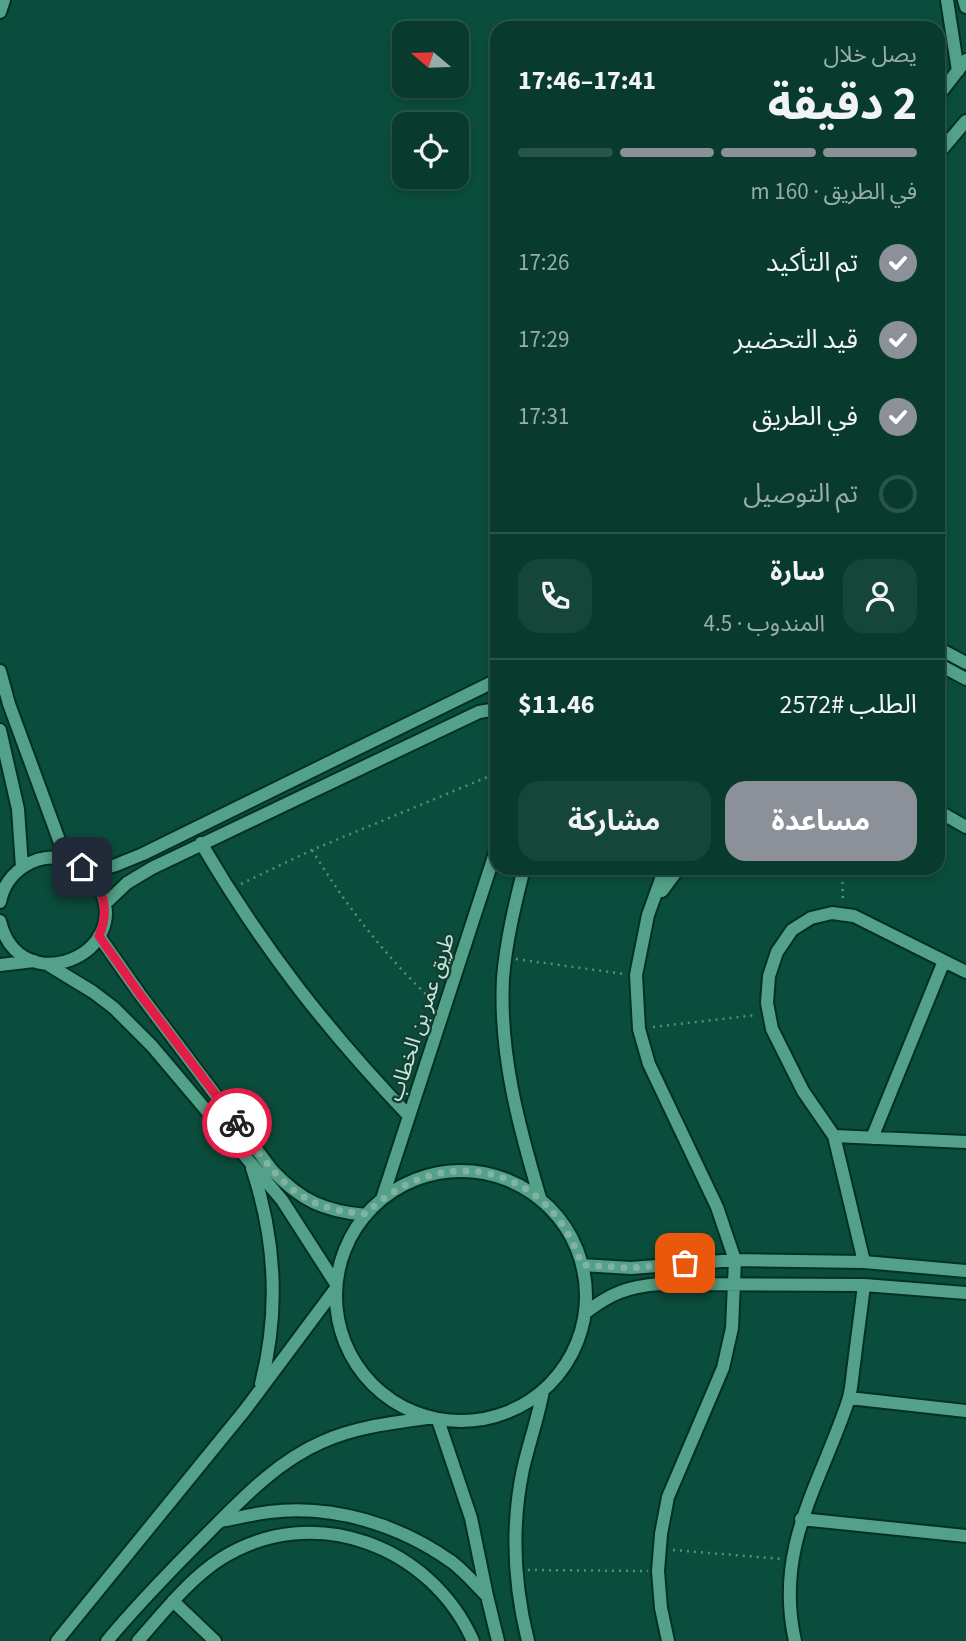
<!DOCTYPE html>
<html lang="ar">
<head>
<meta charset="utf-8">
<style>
	body { margin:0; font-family:"Source Sans 3","Noto Sans Arabic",sans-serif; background:#164539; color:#f1f3f6; direction:rtl; height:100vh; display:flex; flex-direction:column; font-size:26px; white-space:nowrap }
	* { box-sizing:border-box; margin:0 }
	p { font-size:23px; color:#98adaa }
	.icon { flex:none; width:38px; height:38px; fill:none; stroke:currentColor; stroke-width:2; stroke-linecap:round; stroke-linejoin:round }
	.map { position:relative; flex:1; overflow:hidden; direction:ltr }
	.drawer { position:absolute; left:490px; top:21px; width:455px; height:854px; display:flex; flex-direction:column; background:#083a2d; border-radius:21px; box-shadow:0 4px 10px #0003,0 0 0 2px #295449; direction:rtl }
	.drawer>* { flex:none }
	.needle { width:46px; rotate:289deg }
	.controls { position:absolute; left:392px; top:21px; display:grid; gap:14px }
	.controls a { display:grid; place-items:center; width:77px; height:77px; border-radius:14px; background:#083a2d; box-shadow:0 4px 10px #0003,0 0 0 2px #295449; font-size:35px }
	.pin { position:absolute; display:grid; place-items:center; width:60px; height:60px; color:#fff; margin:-30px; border-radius:14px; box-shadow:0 4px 10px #0006 }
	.courier { position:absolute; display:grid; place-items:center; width:70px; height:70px; margin:-35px; border:5px solid #e11d48; border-radius:50%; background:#fff; color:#222; box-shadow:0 2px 9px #0007 }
	.summary em { font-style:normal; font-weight:700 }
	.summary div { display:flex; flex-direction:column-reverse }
	.summary { display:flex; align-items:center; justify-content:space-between; height:119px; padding:0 28px }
	h1 { font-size:46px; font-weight:700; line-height:52px }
	.bar { display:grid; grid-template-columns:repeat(4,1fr); gap:10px 7px; align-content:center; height:84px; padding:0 28px }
	.bar i { height:9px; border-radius:5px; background:#295449 }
	.bar .active { background:#8c9099 }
	.bar p { grid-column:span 4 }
	.line { display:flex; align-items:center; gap:18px; padding:0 28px; border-top:2px solid #295449 }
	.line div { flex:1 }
	.round { display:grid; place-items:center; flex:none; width:74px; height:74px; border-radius:21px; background:#164539 }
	ol { padding:0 28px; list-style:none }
	li { display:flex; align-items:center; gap:21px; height:77px }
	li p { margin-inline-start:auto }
	li .icon { padding:7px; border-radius:50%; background:#8c9099; color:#fff; stroke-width:4 }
	li:last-child { color:#98adaa }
	li i { width:38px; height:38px; border:4px solid #295449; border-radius:50% }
	.primary-button { display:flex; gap:14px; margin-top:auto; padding:14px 28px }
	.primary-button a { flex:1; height:80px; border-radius:21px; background:#8c9099; color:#fff; font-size:28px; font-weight:700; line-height:80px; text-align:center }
	.primary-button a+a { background:#164539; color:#f1f3f6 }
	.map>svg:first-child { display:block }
</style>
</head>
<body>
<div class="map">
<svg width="966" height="1641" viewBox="0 0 966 1641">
	<rect width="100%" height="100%" fill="#0b4d3c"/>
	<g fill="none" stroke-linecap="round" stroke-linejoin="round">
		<defs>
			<path id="minor" d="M947 0 958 71
				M964 0 966 7
				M0 12 4 0
				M938 96 966 60
				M938 154 966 121
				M938 648 966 663
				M938 664 966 679
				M0 671 9 704 66 859
				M0 730 18 809 22 867
				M938 811 966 827
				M201 843C262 947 326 1029 409 1116
				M524 868C515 904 506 941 503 978 499 1054 519 1127 540 1198
				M665 868 648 915 636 975 639 1029 649 1064 717 1207 735 1260 732 1328 723 1368 668 1497 661 1534 658 1571 661 1608 668 1641
				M89 873 116 865 143 854 497 680
				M662 891 679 868
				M0 902C6 872 35 852 65 859 79 863 91 872 98 885 137 955 19 1002 0 921
				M105 904 127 883 152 868 479 712 497 709
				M99 936 139 993 272 1170C301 1201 324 1211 366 1215
				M47 964 93 992 114 1008 152 1046 282 1200 336 1284
				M0 965 34 961
				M834 1136 966 1142
				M872 1138 944 961
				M252 1168C276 1240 280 1310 261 1384
				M336 1296a125 125 0 1 1 250 0a125 125 0 1 1-250 0Z
				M382 1199 497 847
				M864 1262 834 1136 803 1091 772 1029 767 1003 769 976 777 952 792 930 811 918 832 913 854 916 966 972
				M582 1265 631 1268 735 1260 864 1262 966 1271
				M585 1313C611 1293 627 1287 659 1284L864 1285 966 1293
				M849 1398 966 1411
				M438 1420 471 1518 487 1596 498 1641
				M801 1519 966 1536
				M221 1521C237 1518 253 1514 269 1512 334 1504 400 1525 452 1562 465 1572 476 1585 487 1596
				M173 1601 215 1641
				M57 1641 245 1410 336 1288
				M107 1641C138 1604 172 1569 206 1535 241 1500 276 1462 322 1442 355 1427 391 1423 427 1418
				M138 1641C164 1612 189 1579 222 1558 314 1501 431 1546 473 1641
				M528 1641C514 1585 511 1526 523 1469 529 1443 538 1418 543 1391
				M795 1641C774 1548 820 1485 848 1401 852 1389 852 1376 854 1364 857 1338 861 1311 864 1285"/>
		</defs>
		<use href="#minor" stroke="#033024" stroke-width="16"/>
		<path stroke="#578d7e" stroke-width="2.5" stroke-dasharray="2 5" stroke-linecap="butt" d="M312 850C347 907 385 956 434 1002
			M842 868 843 903
			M241 884 312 850 497 773
			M516 959 624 974
			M653 1027 757 1015
			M673 1550 782 1559
			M528 1570 648 1571"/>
		<use href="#minor" stroke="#53a188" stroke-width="12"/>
	</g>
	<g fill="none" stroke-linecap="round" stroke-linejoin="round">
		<path stroke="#83b2a3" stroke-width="7" stroke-dasharray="0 12.6" d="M237 1123C277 1177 294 1209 366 1214 441 1140 549 1164 582 1265L631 1268 685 1263"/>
		<path stroke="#e11d48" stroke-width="9" d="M82 867C104 885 110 910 99 936L139 993 237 1123"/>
	</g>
	<g text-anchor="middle" stroke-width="5" stroke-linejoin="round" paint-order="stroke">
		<g font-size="21" fill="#c4e9db" stroke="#163f33">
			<text transform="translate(421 1017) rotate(-72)" y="7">طريق عمر بن الخطاب</text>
		</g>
	</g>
</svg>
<div class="controls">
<a><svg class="needle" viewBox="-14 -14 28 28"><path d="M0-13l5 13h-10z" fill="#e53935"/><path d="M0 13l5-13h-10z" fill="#98adaa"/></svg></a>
<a><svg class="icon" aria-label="locate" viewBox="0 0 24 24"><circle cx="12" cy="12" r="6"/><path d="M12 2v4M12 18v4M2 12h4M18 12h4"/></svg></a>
</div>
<div class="pin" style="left:685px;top:1263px;background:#ea580c"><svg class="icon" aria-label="bag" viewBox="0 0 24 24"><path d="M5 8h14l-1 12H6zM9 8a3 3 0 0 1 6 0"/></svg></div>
<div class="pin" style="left:82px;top:867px;background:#1f2937"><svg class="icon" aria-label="home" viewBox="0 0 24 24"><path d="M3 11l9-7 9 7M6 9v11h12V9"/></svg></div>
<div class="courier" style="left:237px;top:1123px"><svg class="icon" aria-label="bike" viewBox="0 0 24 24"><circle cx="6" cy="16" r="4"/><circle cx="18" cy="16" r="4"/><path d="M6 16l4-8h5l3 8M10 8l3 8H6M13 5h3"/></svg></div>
<section class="drawer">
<div class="summary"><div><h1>2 دقيقة</h1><p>يصل خلال</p></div><em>17:41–17:46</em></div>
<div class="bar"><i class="active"></i><i class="active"></i><i class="active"></i><i></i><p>في الطريق · 160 m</p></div>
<ol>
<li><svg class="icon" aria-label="check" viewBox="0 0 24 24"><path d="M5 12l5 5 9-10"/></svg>تم التأكيد<p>17:26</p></li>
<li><svg class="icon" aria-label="check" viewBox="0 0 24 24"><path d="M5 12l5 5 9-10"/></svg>قيد التحضير<p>17:29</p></li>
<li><svg class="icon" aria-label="check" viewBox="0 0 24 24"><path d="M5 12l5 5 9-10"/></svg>في الطريق<p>17:31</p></li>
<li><i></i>تم التوصيل</li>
</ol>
<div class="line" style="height:126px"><a class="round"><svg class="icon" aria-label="person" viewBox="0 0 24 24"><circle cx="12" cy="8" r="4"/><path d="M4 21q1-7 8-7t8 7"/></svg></a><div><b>سارة</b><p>المندوب · 4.5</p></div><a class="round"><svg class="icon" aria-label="phone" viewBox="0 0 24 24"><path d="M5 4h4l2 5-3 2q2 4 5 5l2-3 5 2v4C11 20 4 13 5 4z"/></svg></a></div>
<div class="line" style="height:91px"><div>الطلب #2572</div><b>$11.46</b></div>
<div class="primary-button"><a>مساعدة</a><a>مشاركة</a></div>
</section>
</div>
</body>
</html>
